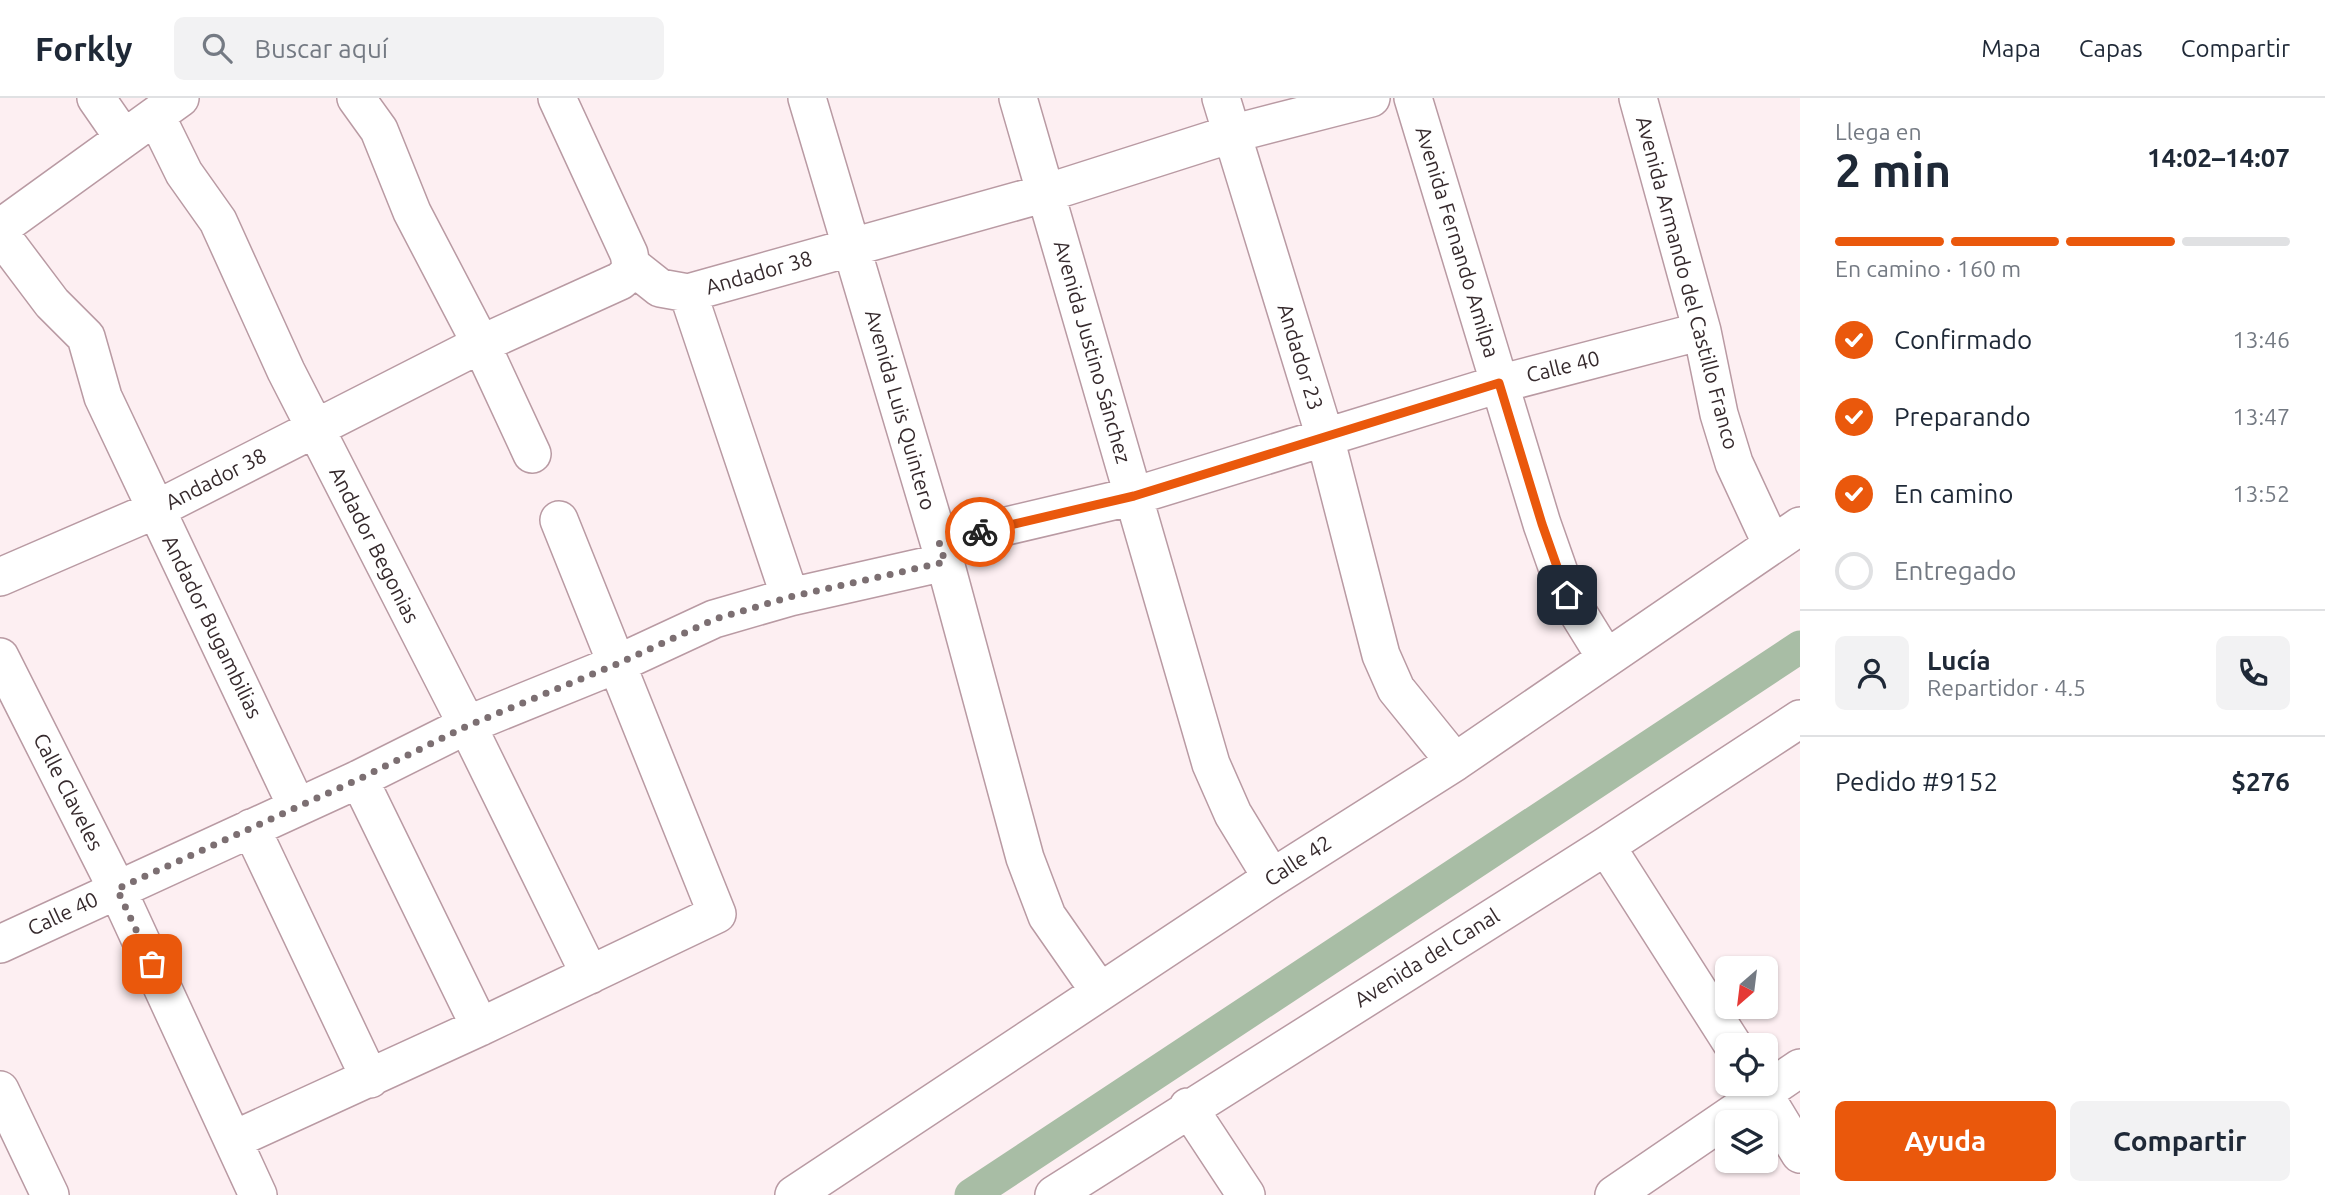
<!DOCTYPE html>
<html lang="es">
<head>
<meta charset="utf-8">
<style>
	body { margin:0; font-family:Ubuntu,sans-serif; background:#f2f2f3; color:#1f2937; height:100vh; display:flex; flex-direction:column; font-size:26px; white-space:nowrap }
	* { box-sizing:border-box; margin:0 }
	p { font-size:23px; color:#747a83 }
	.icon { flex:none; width:38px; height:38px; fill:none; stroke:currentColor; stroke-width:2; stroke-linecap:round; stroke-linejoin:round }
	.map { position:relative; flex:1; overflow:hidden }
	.drawer { display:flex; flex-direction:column; background:#fff; width:525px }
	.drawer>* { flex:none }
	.needle { width:46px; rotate:208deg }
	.buttons { position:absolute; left:1715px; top:858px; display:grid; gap:14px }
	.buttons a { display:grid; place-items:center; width:63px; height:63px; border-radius:10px; background:#fff; box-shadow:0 2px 5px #0004; font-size:35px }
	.pin { position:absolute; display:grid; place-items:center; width:60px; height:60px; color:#fff; margin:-30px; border-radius:14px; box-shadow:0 4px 10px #0006 }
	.courier { position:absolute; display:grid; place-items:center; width:70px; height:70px; margin:-35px; border:5px solid #ea580c; border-radius:50%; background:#fff; color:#222; box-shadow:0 2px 9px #0007 }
	.headline em { font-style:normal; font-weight:700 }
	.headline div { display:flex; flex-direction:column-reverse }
	.headline { display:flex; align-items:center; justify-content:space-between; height:119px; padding:0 35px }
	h1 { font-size:46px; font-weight:700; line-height:52px }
	.bar { display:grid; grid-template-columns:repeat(4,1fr); gap:10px 7px; align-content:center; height:84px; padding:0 35px }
	.bar i { height:9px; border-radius:5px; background:#e0e1e3 }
	.bar .active { background:#ea580c }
	.bar p { grid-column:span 4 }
	.line { display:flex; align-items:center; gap:18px; padding:0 35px; border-top:2px solid #e0e1e3 }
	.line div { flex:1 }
	.round { display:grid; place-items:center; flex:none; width:74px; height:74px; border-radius:10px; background:#f2f2f3 }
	ol { padding:0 35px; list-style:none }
	li { display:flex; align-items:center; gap:21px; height:77px }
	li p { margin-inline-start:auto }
	li .icon { padding:7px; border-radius:50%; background:#ea580c; color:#fff; stroke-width:4 }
	li:last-child { color:#747a83 }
	li i { width:38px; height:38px; border:4px solid #e0e1e3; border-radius:50% }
	.primary-button { display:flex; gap:14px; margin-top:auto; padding:14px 35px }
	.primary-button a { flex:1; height:80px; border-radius:10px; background:#ea580c; color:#fff; font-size:28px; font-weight:700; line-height:80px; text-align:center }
	.primary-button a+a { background:#f2f2f3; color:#1f2937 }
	header { display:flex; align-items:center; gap:42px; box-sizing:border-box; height:98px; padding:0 35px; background:#fff; border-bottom:2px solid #e0e1e3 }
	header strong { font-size:33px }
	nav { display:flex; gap:38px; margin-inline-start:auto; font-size:24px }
	.search { width:490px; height:63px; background:#f2f2f3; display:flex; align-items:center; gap:18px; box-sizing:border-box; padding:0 24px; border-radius:10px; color:#747a83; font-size:26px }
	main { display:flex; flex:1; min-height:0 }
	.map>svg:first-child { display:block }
</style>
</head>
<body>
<header>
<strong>Forkly</strong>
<div class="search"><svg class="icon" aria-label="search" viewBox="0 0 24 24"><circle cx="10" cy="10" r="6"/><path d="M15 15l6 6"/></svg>Buscar aquí</div>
<nav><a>Mapa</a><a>Capas</a><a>Compartir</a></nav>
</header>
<main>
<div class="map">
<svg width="1800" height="1097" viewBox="0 0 1800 1097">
	<rect width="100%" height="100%" fill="#fdeff2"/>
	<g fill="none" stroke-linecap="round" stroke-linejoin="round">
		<path stroke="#a8bda5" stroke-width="33" d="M971 1097 1800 549"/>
		<defs>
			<path id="minor" d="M96 0 123 39
				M356 0 379 32 412 114 481 246 532 356
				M557 0 629 156 631 167
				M807 0 945 464 1025 760 1047 818 1100 894
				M1018 0 1211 666 1233 716 1272 780
				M1221 0 1325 339 1381 557 1396 591 1455 664
				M1413 0 1542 426 1567 497 1606 560
				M1638 0 1702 233 1719 316 1734 365 1772 447
				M156 18 184 75 218 123 286 273 467 627 590 877
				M0 130 180 0
				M0 136 52 205 86 239 103 299 297 709
				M631 167 660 190 688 195 1046 95 1231 36 1371 0
				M688 195 790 499
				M939 444 1134 398 1499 286 1702 233
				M0 479 155 412 481 246 620 183 627 177 631 167
				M0 559 117 791 258 1097
				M359 681 480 929
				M251 730 370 981
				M1606 748 1733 947
				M0 846 359 681 467 627 617 566 714 521 790 499 945 464
				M1757 985 1800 1056
				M0 992 50 1097
				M1188 1009 1246 1097
				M233 1042 480 929 717 816 559 422
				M794 1097 1272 780 1455 664 1800 428
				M1054 1097 1606 748 1800 621
				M1614 1097 1800 970"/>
		</defs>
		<use href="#minor" stroke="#b99aa3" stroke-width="40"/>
		<use href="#minor" stroke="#fff" stroke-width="37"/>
	</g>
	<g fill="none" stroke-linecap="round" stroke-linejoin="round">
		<path stroke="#7c6f72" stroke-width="7" stroke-dasharray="0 12.6" d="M152 866 117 791 359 681 467 628 617 566 715 521 790 499 945 464 939 444 980 434"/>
		<path stroke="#ea580c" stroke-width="9" d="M980 434 1134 398 1499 285 1542 426 1567 497"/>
	</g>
	<g text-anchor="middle" stroke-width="7" stroke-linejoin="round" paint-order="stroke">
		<g font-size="21" fill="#362a2d" stroke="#fff">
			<text transform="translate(1457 144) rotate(73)" y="7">Avenida Fernando Amilpa</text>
			<text transform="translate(759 175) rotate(-16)" y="7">Andador 38</text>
			<text transform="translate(1687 185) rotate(75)" y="7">Avenida Armando del Castillo Franco</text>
			<text transform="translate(1092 254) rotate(74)" y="7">Avenida Justino Sánchez</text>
			<text transform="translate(1300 259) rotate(73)" y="7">Andador 23</text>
			<text transform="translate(1563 269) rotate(-14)" y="7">Calle 40</text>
			<text transform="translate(900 312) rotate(74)" y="7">Avenida Luis Quintero</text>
			<text transform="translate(216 381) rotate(-27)" y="7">Andador 38</text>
			<text transform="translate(374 447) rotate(63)" y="7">Andador Begonias</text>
			<text transform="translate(212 529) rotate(64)" y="7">Andador Bugambilias</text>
			<text transform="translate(68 694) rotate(63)" y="7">Calle Claveles</text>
			<text transform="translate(1298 763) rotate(-33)" y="7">Calle 42</text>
			<text transform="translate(63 816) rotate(-25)" y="7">Calle 40</text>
			<text transform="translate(1427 860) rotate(-32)" y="7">Avenida del Canal</text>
		</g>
	</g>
</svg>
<div class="buttons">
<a><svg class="needle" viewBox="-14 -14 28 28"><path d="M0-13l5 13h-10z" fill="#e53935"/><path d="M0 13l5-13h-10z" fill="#747a83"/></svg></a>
<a><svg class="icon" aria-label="locate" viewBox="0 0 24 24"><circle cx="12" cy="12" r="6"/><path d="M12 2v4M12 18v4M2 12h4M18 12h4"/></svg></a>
<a><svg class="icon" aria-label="layers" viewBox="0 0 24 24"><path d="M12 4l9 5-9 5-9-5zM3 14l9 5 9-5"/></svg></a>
</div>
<div class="pin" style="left:152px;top:866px;background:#ea580c"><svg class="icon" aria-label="bag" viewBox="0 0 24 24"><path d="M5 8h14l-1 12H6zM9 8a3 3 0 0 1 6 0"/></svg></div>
<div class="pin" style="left:1567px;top:497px;background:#1f2937"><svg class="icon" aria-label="home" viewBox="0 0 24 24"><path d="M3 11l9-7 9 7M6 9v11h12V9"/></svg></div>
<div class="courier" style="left:980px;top:434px"><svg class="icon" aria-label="bike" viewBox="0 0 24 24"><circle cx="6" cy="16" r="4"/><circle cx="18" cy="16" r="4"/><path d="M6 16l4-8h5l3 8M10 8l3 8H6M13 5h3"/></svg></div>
</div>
<section class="drawer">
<div class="headline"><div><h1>2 min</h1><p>Llega en</p></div><em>14:02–14:07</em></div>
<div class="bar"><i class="active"></i><i class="active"></i><i class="active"></i><i></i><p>En camino · 160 m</p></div>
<ol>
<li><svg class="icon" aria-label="check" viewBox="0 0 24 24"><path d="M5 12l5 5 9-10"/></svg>Confirmado<p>13:46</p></li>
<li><svg class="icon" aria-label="check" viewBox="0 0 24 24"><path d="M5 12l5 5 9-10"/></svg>Preparando<p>13:47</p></li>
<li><svg class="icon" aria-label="check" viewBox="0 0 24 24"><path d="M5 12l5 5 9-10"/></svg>En camino<p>13:52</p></li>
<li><i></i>Entregado</li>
</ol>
<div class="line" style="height:126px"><a class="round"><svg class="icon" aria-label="person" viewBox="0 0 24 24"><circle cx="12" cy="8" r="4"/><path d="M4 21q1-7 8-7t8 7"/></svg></a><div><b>Lucía</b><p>Repartidor · 4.5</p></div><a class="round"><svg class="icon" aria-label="phone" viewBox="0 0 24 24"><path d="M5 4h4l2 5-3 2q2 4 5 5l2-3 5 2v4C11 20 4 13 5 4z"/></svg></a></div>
<div class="line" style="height:91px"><div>Pedido #9152</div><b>$276</b></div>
<div class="primary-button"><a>Ayuda</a><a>Compartir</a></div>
</section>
</main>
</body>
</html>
